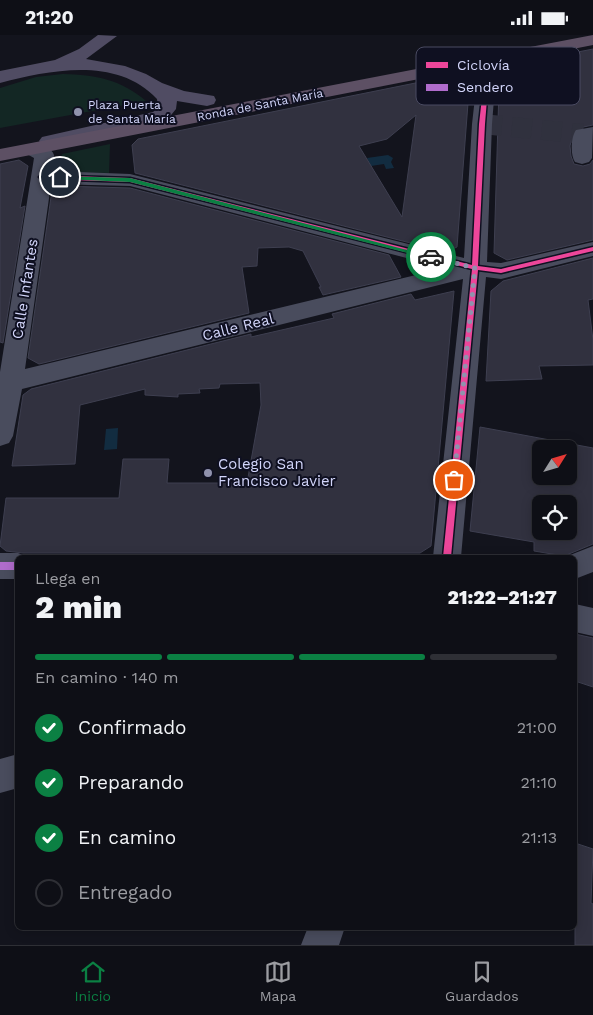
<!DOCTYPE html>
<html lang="es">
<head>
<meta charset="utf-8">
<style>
	body { margin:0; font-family:"Work Sans",sans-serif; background:#1c1d23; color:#f1f3f6; height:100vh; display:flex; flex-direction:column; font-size:19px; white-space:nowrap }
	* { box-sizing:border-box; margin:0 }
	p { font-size:16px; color:#9b9ca1 }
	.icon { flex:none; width:28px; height:28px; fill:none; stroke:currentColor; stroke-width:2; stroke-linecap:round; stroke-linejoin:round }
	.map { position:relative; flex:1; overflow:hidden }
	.drawer { position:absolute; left:15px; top:520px; width:562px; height:375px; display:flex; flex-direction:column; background:#0e0f16; border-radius:8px; box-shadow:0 2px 12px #0003,0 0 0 1px #2e2f35 }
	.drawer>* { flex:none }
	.needle { width:32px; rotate:53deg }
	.buttons { position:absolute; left:532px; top:405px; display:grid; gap:10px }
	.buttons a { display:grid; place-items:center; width:45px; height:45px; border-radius:8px; background:#0e0f16; box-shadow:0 2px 12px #0003,0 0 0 1px #2e2f35; font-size:25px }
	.pin { position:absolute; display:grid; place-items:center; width:42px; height:42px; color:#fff; margin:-21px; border:2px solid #fff; border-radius:50%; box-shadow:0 1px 5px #0007 }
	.courier { position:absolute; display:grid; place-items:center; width:50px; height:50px; margin:-25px; border:4px solid #0b8043; border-radius:50%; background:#fff; color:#222; box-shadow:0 1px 6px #0007 }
	.headline em { font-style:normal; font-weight:800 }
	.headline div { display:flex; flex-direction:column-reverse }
	.headline { display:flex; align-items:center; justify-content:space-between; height:85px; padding:0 20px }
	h1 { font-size:32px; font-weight:800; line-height:38px }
	.bar { display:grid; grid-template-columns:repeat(4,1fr); gap:8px 5px; align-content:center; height:60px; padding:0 20px }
	.bar i { height:6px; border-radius:4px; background:#2e2f35 }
	.bar .current { background:#0b8043 }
	.bar p { grid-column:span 4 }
	ol { padding:0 20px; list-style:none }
	li { display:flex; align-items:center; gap:15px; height:55px }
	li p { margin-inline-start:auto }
	li .icon { padding:5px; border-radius:50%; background:#0b8043; color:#fff; stroke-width:4 }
	li:last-child { color:#9b9ca1 }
	li i { width:28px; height:28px; border:2px solid #2e2f35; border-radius:50% }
	.status { display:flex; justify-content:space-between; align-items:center; height:35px; padding:0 25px; background:#0e0f16; direction:ltr }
	.status svg { height:14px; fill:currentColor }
	.dock { display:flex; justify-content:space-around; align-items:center; height:70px; border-top:1px solid #2e2f35; background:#0e0f16; font-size:14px; color:#9b9ca1 }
	.dock a { display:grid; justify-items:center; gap:2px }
	.dock .current { color:#0b8043 }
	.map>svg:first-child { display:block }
</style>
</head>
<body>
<div class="status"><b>21:20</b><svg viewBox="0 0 49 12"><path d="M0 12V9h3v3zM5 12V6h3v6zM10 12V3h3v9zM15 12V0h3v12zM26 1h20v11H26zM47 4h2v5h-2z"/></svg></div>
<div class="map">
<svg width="593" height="910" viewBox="0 0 593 910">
	<rect width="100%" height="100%" fill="#13141d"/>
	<path fill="#132724" d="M63 39C96 40 120 44 146 66L0 93V53L36 42Z
		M110 109 109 138 57 137 62 119Z"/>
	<path fill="#122c40" d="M388 120 393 123 391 127 394 133 386 134 384 129 371 131 367 123Z
		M118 393 117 414 104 415 106 394Z"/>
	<path fill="#31313f" stroke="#3e3f50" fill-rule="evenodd" d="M593 14V90L574 94 570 111 571 121 574 129 583 131 590 129 593 125V205L507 225 494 218 499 54 502 32Z
		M460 39 470 42 457 212 446 217 135 138 132 110 138 104ZM416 80 402 182 359 111 387 104Z
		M19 125 28 131 20 173 25 171 3 308 0 307V129Z
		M60 151 130 153 389 220 401 242 323 260 319 252H321L303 216 289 212 258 213 257 231 242 232 249 278 39 329 28 323 52 155Z
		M593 223V264L588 265 593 305V330L539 331 542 344 486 346 491 256 503 246Z
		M454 256 431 511 420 518H23L6 516 0 511 6 463H119L123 424H169L167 448H247L261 370 260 348 220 349 219 353 199 354 200 358 178 359V362L145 360V354L80 370 75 429 12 431 23 360 31 354 251 299V302L334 283 332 279 411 259 415 265Z
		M480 392 593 413V509L564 521 534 516V507L470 496ZM541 414H569V441H541ZM541 469H569V496H541Z
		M575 599 593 603V652L575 646Z
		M575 808 593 814 591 868 593 869V910H575Z"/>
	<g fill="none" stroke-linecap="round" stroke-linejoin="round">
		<path stroke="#30313e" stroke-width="20" stroke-dasharray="20 10" stroke-linecap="butt" d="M482 89 583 99"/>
		<path fill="#494c5d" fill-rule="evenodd" d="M484 13 490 14 497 27 492 89 487 227 501 228 593 207V221L501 244 486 242 461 522H433L463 244 22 354 13 401 9 408 0 411V337L34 123 25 118 22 114 25 110C33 108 51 110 54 120 55 124 53 131 53 136L130 139 464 223 472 89 479 27 475 18 478 14ZM51 149 130 151 445 233 25 334Z
			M593 92 592 123 589 127 582 129 575 127C570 120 571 102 576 95Z
			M593 511V537L575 544V522H565Z
			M0 518H18L28 522H18V544H0Z
			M575 569 593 573V601L575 597Z
			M18 719V753L0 758V724Z
			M308 892H345L339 910H301Z"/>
		<path fill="#504c63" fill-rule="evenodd" d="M98 0 117 1 86 24 125 31 146 39 162 48 184 56 214 61 216 65 214 69 207 71 177 66 176 74 167 85 49 112 42 110 39 106 42 102 153 77 158 73 157 64C117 21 50 35 0 48V36L55 25 79 14Z"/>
		<path fill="#5d5064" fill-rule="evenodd" d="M593 0V10L0 126V114Z"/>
		<path stroke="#b06ccc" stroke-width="8" stroke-dasharray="15 8" stroke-linecap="butt" d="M0 531H18"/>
		<defs>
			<path id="cycleway" d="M482 17H486L490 27 485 89 478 231 501 234 593 212V216L501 238 478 235 451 522H443L472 234 130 147 42 144 39 142 42 140 130 143 472 230 479 89 486 27 482 18Z"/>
		</defs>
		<use href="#cycleway" stroke="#0f1021" stroke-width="3"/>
		<use href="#cycleway" fill="#ed469a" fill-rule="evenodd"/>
	</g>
	<path fill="#0b8043" d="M58 141 130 143 434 222 431 224 130 147 60 144Z"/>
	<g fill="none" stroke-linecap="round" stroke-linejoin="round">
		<path stroke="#9092ad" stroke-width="5" stroke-dasharray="0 9" d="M431 222 475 233 454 445"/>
	</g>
	<g fill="#9092ad" stroke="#0f1021" stroke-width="2">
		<circle cx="78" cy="77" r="5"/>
		<circle cx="208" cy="438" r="5"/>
	</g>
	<g text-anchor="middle" stroke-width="4" stroke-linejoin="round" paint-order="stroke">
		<g font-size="12" fill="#d3d6fb" stroke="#0f1021" text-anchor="start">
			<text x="88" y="74">Plaza Puerta<tspan x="88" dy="14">de Santa María</tspan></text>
		</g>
		<g font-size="12" fill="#d3d6fb" stroke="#0f1021">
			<text transform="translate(260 70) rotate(-11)" y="4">Ronda de Santa María</text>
		</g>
		<g font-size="15" fill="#d3d6fb" stroke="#0f1021">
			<text transform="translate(25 254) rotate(-81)" y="5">Calle Infantes</text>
			<text transform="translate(238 292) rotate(-14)" y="5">Calle Real</text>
		</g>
		<g font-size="15" fill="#d3d6fb" stroke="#0f1021" text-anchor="start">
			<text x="218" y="434">Colegio San<tspan x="218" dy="17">Francisco Javier</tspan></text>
		</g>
	</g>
	<rect x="416" y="12" width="164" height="58" rx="8" fill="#0f1021" stroke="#4a4b62" stroke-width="1"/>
	<rect x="426" y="27" width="22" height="6" fill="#ed469a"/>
	<rect x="426" y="49" width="22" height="7" fill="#b06ccc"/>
	<g font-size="14" fill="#d3d6fb">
		<text x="457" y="35">Ciclovía</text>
		<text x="457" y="57">Sendero</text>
	</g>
</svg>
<div class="buttons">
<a><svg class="needle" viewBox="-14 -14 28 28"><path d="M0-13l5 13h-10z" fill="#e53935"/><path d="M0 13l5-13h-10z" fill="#9b9ca1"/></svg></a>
<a><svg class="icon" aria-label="locate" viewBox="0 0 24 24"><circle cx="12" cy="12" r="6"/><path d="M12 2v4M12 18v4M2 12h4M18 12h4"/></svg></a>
</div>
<div class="pin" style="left:454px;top:445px;background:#ea580c"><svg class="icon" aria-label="bag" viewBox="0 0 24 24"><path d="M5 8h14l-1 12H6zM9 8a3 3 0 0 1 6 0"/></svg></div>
<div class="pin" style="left:60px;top:142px;background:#1f2937"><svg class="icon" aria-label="home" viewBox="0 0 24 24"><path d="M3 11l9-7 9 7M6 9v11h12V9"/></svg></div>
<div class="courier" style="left:431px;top:222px"><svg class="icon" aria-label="car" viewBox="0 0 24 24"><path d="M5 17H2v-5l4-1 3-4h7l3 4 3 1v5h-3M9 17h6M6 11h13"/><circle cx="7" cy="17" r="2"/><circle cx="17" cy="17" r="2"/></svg></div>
<section class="drawer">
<div class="headline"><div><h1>2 min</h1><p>Llega en</p></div><em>21:22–21:27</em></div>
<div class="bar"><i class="current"></i><i class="current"></i><i class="current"></i><i></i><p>En camino · 140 m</p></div>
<ol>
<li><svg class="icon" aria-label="check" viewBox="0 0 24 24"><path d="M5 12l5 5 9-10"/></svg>Confirmado<p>21:00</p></li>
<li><svg class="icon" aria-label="check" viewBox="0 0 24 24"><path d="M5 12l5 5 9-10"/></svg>Preparando<p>21:10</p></li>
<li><svg class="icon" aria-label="check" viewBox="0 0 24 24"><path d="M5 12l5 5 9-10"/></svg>En camino<p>21:13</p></li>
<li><i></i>Entregado</li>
</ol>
</section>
</div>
<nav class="dock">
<a class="current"><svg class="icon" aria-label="home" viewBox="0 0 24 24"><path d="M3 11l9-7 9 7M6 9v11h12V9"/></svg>Inicio</a>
<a><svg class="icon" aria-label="map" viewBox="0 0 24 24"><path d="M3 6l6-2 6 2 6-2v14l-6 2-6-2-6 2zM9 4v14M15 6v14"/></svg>Mapa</a>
<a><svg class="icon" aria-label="saved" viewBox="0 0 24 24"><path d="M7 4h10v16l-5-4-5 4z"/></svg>Guardados</a>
</nav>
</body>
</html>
